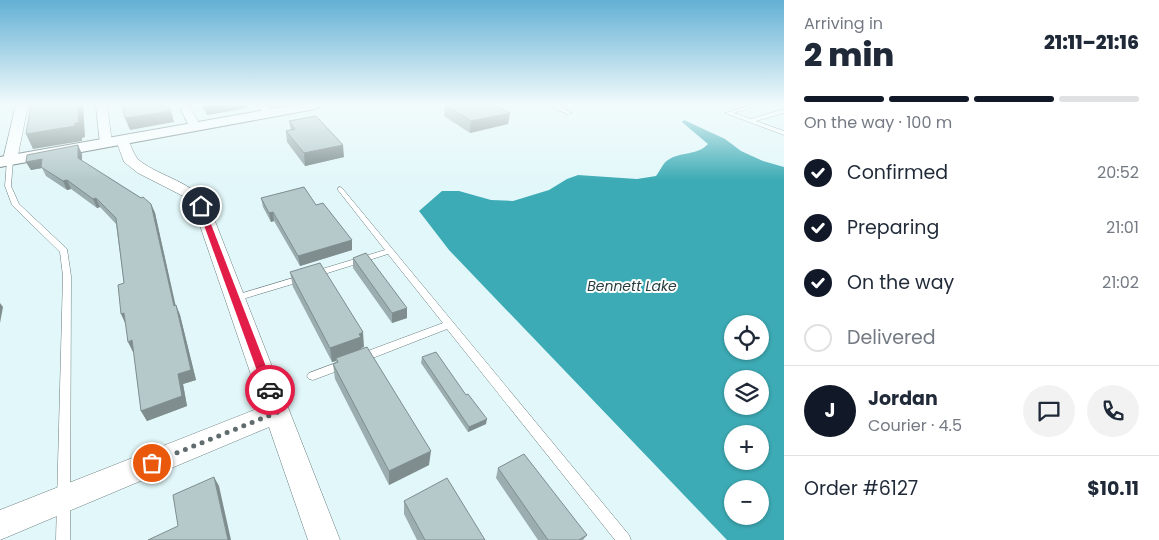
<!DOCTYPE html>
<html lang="en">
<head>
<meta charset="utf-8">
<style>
	body { margin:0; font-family:Poppins,sans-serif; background:#f2f2f3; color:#1f2937; height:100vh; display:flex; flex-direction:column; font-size:19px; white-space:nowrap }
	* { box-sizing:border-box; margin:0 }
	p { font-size:16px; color:#747a83 }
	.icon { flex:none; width:28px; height:28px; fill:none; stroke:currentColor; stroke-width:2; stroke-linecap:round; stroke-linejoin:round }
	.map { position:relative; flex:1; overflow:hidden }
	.side { display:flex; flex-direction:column; background:#fff; width:375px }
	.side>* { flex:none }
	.controls { position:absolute; left:724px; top:315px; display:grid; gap:10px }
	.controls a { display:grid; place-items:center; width:45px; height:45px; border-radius:50%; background:#fff; box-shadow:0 1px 4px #0004; font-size:25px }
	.pin { position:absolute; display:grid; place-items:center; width:42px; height:42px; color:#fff; margin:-21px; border:2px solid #fff; border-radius:50%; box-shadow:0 1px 5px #0007 }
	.courier { position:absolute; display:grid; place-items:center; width:50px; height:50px; margin:-25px; border:4px solid #e11d48; border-radius:50%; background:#fff; color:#222; box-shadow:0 1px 6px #0007 }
	.summary em { font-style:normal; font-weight:800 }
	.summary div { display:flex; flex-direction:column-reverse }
	.summary { display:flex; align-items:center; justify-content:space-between; height:85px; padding:0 20px }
	h1 { font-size:32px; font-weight:800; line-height:38px }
	.bar { display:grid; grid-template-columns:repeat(4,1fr); gap:8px 5px; align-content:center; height:60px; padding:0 20px }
	.bar i { height:6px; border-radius:4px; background:#e0e1e3 }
	.bar .current { background:#111827 }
	.bar p { grid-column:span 4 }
	.line { display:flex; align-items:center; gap:12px; padding:0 20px; border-top:1px solid #e0e1e3 }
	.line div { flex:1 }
	.round { display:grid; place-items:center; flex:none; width:52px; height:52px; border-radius:26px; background:#f2f2f3 }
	ol { padding:0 20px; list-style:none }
	li { display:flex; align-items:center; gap:15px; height:55px }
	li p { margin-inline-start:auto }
	li .icon { padding:5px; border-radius:50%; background:#111827; color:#fff; stroke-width:4 }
	li:last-child { color:#747a83 }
	li i { width:28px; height:28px; border:2px solid #e0e1e3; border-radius:50% }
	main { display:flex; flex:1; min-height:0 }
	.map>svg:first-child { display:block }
</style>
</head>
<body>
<main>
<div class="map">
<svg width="784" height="540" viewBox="0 0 784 540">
	<rect width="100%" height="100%" fill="#e2f7f9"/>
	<path fill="#3dabb5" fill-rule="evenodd" d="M684 120 725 139 741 151 763 161 784 167V540H727L449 250 419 211 442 191H459L491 200 513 201 549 190 567 179 578 175 637 179 656 176C660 171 663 163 668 160 681 151 697 156 708 144L682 122ZM732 324H760V351H732ZM732 379H760V406H732ZM732 434H760V461H732ZM732 489H760V516H732Z"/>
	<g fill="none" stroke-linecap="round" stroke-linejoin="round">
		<defs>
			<path id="service" d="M550 105H557L572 113 567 114Z
				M751 105H759L734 113 751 119 784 109V113L756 121 784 131V135L725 113Z
				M10 158 13 160 11 186 19 204 67 249 71 276 70 540H56L63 276 60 252 12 205 5 186 7 160Z
				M340 187 342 188 629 535 631 540H615L447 329 365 361 361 362 357 361 356 358 357 355 443 323 388 254 318 276H312L311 274 312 272 385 250 338 190V188Z
				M303 275 306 276 307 278 306 280 236 301 233 300 231 298 233 296Z
				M344 360 348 361 349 364 348 367 313 380 309 379 307 376 309 373Z"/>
			<path id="minor" d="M16 105H28L17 160 10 164 3 160Z
				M96 105H107L112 143 111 146 106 147 100 143Z
				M179 105H189L201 127 199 130H191Z
				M257 105H268L275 113 269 116 265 115Z
				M122 136C132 139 131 154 140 161 161 177 193 182 209 206L340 540H308L269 427 0 540V510L262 407 194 208 183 196 138 173 124 162 116 140Z"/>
			<path id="tertiary" d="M294 105H322L315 109 0 167V157Z"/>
		</defs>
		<use href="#service" stroke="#6a7d7f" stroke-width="1"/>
		<use href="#minor" stroke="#6a7d7f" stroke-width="1"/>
		<use href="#tertiary" stroke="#6a7d7f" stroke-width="2"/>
		<use href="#service" fill="#fff" fill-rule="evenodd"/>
		<use href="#minor" fill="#fff" fill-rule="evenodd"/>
		<use href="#tertiary" fill="#fff" fill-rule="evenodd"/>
	</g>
	<path fill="#9cadaf" d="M201 105H247V108L207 115Z
		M445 105 510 113 508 124 470 133 444 116Z
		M289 121 344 157 305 166 287 142 286 131 291 130Z
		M82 154V161L151 204 155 213 175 305H176L180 315 196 380 183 384 187 406 147 421 141 411 134 352 124 283 116 224 100 207 97 208 71 189 67 190 46 176 42 168 31 170 26 162Z
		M261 198 316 205 352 250 300 266 274 221 271 222 263 207Z
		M353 258 407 318 392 323 353 268Z
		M290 272 364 347 361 348V349L429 465 389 485 335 379 333 364 337 363 336 361 332 362 293 287Z
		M422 357 486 424 468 432 421 363Z
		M498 468 587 535 583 540H538L496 478Z
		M404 501 485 540H417L404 514Z"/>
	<path fill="#7f8d8e" d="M78 105H83L85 137 82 138V141L33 149 26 134Z
		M204 105H247V108L207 115Z
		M171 111 174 122 130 130 125 118Z
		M510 113 508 124 470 133 471 121Z
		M78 145 82 154V167L78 158Z
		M343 145 344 157 305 166 304 153Z
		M42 159 41 167 42 168 31 170 26 162Z
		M67 180 71 189 67 190 63 181Z
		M96 198 100 207 97 208 93 199Z
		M151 204 155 213 178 316 174 306Z
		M273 212 274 221 271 222 269 213Z
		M352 240V250L300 266 298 256Z
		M0 303 3 307 0 323Z
		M176 305 180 315 196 380 183 384 187 406 147 421 141 411Z
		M407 308V318L392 323V313Z
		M124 313 126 325 121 314Z
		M363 332 364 347 361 348V351L336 358V361L332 362 330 348Z
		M132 340 137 350 133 352 128 342Z
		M487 419 486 424 468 432 469 427Z
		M431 451 429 465 389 485V471Z
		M214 477 219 486 231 540H228Z"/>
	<path fill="#b5c9cb" stroke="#7f8d8e" d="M31 105H78L79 123H75V126L26 134Z
		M122 105H168L171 111 125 118Z
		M445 105H495L510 113 471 121Z
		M316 116 343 145 304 153 286 131 295 129 289 121Z
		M78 145V158L141 198 143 197 151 204 174 306 176 305 191 370 178 374 182 396 141 411 132 340 128 342 124 313 121 314 118 285 124 283 116 218 96 198 93 199 67 180 63 181 41 167 42 159 26 162 27 155Z
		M304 187 316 205 323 203 352 240 298 256 273 212 269 213 261 198Z
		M366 253 407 308 392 313 353 258Z
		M320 263 363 332 359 334 361 337 330 348 290 272Z
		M367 347 431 451 389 471 333 364 338 362 336 358Z
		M436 352 466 395 468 394 487 419 469 427 422 357Z
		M524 454 587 535 579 540H548L498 468Z
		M214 477 228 540H148L178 526 173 495Z
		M447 478 485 540H425L404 501Z"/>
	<linearGradient id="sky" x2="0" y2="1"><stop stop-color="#63b0d4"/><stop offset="0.58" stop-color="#f2fbfc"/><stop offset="1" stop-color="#f2fbfc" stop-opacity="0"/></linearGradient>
	<rect width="784" height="180" fill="url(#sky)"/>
	<path fill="#e11d48" d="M201 204 204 206 275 390 273 393H266L264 390 197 206Z"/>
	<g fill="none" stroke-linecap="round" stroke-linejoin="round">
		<path stroke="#5f6b6c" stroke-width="5" stroke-dasharray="0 9" d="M152 463 278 412 270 390"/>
	</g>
	<g text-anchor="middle" stroke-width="4" stroke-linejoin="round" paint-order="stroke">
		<g font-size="14" font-style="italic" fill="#273f42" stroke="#fff">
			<text x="632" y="291">Bennett Lake</text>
		</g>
	</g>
</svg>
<div class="controls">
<a><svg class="icon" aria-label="locate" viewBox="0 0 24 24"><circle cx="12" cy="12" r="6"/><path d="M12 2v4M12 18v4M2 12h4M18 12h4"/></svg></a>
<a><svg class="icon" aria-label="layers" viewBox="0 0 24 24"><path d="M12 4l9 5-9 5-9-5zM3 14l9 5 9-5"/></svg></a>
<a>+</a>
<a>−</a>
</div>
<div class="pin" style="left:152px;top:463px;background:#ea580c"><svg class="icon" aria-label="bag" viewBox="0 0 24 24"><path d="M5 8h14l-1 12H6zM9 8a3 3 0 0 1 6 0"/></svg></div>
<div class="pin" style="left:201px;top:206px;background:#1f2937"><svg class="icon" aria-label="home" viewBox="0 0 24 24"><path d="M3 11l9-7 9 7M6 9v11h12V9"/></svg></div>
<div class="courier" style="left:270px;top:390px"><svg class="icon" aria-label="car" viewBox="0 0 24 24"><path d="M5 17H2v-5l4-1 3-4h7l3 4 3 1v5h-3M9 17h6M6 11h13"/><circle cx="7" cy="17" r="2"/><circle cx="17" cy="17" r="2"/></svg></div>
</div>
<section class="side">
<div class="summary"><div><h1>2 min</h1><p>Arriving in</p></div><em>21:11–21:16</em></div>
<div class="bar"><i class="current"></i><i class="current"></i><i class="current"></i><i></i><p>On the way · 100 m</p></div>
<ol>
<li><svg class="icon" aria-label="check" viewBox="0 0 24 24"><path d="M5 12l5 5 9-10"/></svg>Confirmed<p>20:52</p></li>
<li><svg class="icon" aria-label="check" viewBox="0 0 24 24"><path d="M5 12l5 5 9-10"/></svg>Preparing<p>21:01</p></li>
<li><svg class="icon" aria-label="check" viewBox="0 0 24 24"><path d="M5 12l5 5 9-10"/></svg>On the way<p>21:02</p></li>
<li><i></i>Delivered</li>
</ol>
<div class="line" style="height:90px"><b class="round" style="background:#111827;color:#fff">J</b><div><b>Jordan</b><p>Courier · 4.5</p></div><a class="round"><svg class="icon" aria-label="chat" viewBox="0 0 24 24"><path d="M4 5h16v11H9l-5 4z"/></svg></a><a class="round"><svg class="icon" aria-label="phone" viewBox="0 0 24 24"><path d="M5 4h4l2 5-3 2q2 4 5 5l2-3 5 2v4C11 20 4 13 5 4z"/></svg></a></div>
<div class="line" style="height:65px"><div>Order #6127</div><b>$10.11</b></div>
</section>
</main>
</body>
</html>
